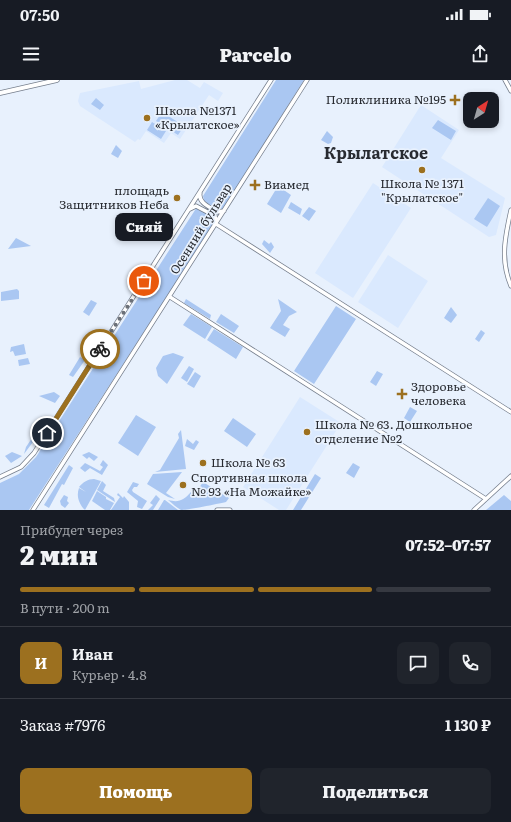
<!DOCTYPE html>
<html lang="ru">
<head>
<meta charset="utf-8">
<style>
	body { margin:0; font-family:Literata,serif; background:#20242c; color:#f1f3f6; height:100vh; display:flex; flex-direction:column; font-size:15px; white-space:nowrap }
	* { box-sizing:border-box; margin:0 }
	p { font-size:13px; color:#9ea1a6 }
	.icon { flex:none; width:22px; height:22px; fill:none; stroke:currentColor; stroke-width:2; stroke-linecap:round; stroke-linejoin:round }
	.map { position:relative; height:430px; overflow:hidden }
	.drawer { display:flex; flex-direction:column; background:#171b24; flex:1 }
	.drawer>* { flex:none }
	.needle { width:26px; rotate:37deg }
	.fabs { position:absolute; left:463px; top:12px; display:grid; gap:8px }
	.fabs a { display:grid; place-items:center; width:36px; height:36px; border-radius:8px; background:#171b24; box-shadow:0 2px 6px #0003; font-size:20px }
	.pin { position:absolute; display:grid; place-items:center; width:34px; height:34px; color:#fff; margin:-17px; border:2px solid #fff; border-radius:50%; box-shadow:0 1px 4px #0007 }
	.courier { position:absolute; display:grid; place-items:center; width:40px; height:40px; margin:-20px; border:3px solid #9c701f; border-radius:50%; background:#fff; color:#222; box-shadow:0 1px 5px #0007 }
	.bubble { position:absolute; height:28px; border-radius:8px; background:#171b24; box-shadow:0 2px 6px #0003; font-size:13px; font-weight:800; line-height:28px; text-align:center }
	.headline em { font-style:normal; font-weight:800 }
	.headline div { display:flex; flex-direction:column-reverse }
	.headline { display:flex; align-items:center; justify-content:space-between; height:68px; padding:0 20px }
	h1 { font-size:26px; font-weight:800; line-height:30px }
	.bar { display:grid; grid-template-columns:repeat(4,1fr); gap:6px 4px; align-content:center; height:48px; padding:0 20px }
	.bar i { height:5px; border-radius:3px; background:#363941 }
	.bar .current { background:#9c701f }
	.bar p { grid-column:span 4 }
	.line { display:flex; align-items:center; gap:10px; padding:0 20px; border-top:1px solid #363941 }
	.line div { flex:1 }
	.round { display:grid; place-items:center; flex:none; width:42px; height:42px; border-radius:8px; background:#20242c }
	.cta { display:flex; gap:8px; margin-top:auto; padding:8px 20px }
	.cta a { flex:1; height:46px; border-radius:8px; background:#9c701f; color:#fff; font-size:16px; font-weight:800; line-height:46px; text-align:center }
	.cta a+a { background:#20242c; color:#f1f3f6 }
	.status { display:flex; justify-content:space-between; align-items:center; height:28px; padding:0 20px; background:#171b24; direction:ltr }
	.status svg { height:11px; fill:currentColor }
	header { display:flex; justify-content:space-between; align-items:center; height:52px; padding:0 20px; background:#171b24; font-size:18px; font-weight:800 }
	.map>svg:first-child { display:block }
</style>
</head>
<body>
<div class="status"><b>07:50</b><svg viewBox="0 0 49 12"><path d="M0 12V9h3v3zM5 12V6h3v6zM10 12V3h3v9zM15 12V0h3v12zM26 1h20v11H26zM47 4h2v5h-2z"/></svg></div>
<header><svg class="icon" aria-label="menu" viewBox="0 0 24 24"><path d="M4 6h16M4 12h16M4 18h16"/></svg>Parcelo<svg class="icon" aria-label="share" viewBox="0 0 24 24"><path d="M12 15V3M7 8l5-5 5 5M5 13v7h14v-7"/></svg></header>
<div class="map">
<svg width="511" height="430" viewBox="0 0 511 430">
	<rect width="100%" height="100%" fill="#e8f1fd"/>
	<path fill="#dae9fe" d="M175 0H187L200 8 204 2 223 13 218 21 209 15 180 59 171 53 164 63 146 51 140 60 138 59 135 62 80 26 78 21 80 13 139 1 141 9Z
		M421 25 459 50 441 78 505 118 496 155 489 157 382 87Z
		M373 103 411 128 353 218 315 193Z
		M388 175 428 201 398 248 358 222Z
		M300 317 341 343 286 430H279L243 407Z"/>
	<path fill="#aac7f2" d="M276 0H304L223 129 218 130 204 121 203 116Z
		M96 18 104 25 100 30 91 24Z
		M162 32 184 46 178 55 156 41Z
		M438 40 456 51 451 60 432 48Z
		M152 42 166 51 161 59 147 50Z
		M327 51 333 57 331 63 328 64 321 60Z
		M116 65 122 71 118 78 111 74Z
		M278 106 291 115 281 133 267 124Z
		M488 118 500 126 487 147 474 139Z
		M291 122 302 129 300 135 288 128Z
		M197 127 214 137 215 142 29 430H0V403L19 394 36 377Z
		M309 127 316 131 309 141 302 136Z
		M16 158 31 166 8 169Z
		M264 160 269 164 271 162 274 167 270 173 262 164Z
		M17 209 19 211V219L1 221V212Z
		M186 219 211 235 210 239 184 223Z
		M278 219 297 232 289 236 283 245 290 249 285 257 270 248 281 231Z
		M91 220 97 223 89 236 83 232Z
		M336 226 356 239 314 304 294 291Z
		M451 227 457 235 451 243 444 238Z
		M191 234 212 247 205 259 183 245Z
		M221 234 239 246 234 253 216 242Z
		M214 249 243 267 236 279 207 260Z
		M481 250 485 253 479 262 475 259Z
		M24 264 26 274 15 276 13 271 10 272 11 267Z
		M173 273 184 277 167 304 158 296 156 288 163 276Z
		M80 277 85 280 73 297 69 295Z
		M28 278 30 284 19 286 18 280Z
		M189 286 194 289 187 302 181 298Z
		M377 291 383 294 376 306 370 302Z
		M195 292 201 296 194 308 187 304Z
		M54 312 60 316 55 323 39 316Z
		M410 327 417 331 410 342 404 338Z
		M136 335 156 347 138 376 118 363Z
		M233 338 256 354 247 367 224 351Z
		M181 350 186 389 155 392 160 390 179 358 178 354Z
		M36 352H38L39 354 24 374 26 367Z
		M187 359 193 364 196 360 199 362 194 370 185 366Z
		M12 372 22 376 11 383 5 376Z
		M89 372 98 377 94 381 89 377 87 379 82 375Z
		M103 380 108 385 102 395 90 388 85 392 80 388 85 383 100 391 103 387 100 385Z
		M353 383 360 387 354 398 346 393Z
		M69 385 73 388 64 405 62 404 49 428 44 425Z
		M182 392 166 413 175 419 168 417 147 404 153 394Z
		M315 394 321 398 301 430H293Z
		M94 399 101 401 85 430C79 424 76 416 79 408L86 412 79 407C83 402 88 399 94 399Z
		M102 401 106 405 103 411 114 418 115 422 97 410Z
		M133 402 139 404 137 407H134L132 410 133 412 147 421 142 429 137 427 138 421 127 412Z
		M203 402 229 418 226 422C217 424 188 430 181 430 177 428 172 423 168 420 179 423 184 420 191 412L195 414Z
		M97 411 106 417V419L114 423 110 430H105L92 421Z
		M118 413 123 418 124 416 129 422V430H111L120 417 117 415Z
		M64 415 68 417 67 421 69 423 65 428 61 425 60 421Z
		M156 415 160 419 153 430H148L153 425 150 423Z
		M504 415 511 421V430H486Z
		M164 420H165L178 430H158Z"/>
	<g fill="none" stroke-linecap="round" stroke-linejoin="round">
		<defs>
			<path id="minor" d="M505 0 511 11
				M200 113C198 123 210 127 217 132L224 131
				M190 129 196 126 215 136 216 142
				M511 130C505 157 500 180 511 206
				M216 144 511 332
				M170 217 486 419
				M0 397 21 387 34 373 271 0
				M33 430 307 0
				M217 430H230
				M474 430 511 396"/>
			<path id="major" d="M0 13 57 0"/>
		</defs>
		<use href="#minor" stroke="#757e8c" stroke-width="5"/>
		<use href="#major" stroke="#757e8c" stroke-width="5.5"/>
		<use href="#minor" stroke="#fff" stroke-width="3.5"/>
		<use href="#major" stroke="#fff" stroke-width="4"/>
	</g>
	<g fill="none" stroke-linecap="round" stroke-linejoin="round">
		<path stroke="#6b7078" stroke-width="4" stroke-dasharray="0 7.2" d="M100 269 144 201"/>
		<path stroke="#9c701f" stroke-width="5" d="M47 353 100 269"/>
	</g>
	<g fill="#9c701f" stroke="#e8f1fd" stroke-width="1.5">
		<path d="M453 14h4v4h4v4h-4v4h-4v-4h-4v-4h4z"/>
		<circle cx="147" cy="38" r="4"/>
		<circle cx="422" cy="90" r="4"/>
		<path d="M253 99h4v4h4v4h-4v4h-4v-4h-4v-4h4z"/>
		<circle cx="177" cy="118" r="4"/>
		<path d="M400 308h4v4h4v4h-4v4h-4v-4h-4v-4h4z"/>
		<circle cx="307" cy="352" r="4"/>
		<circle cx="203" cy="383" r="4"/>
		<circle cx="183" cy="405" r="4"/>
	</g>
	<g text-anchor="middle" stroke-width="3.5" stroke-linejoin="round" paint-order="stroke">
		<g font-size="12" fill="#282b31" stroke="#e8f1fd" text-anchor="start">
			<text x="446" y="24" text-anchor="end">Поликлиника №195</text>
			<text x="155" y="35">Школа №1371<tspan x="155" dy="14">«Крылатское»</tspan></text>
			<text x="422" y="108" text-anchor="middle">Школа № 1371<tspan x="422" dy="14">"Крылатское"</tspan></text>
			<text x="264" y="109">Виамед</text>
			<text x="169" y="115" text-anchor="end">площадь<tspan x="169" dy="14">Защитников Неба</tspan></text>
			<text x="411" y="311">Здоровье<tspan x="411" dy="14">человека</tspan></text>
			<text x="315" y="349">Школа № 63. Дошкольное<tspan x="315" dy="14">отделение №2</tspan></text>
			<text x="211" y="387">Школа № 63</text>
			<text x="191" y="402">Спортивная школа<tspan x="191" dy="14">№ 93 «На Можайке»</tspan></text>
		</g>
		<g font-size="12" fill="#282b31" stroke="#e8f1fd">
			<text transform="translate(201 149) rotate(-58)" y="4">Осенний бульвар</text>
		</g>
		<g font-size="16" font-weight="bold" fill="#282b31" stroke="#e8f1fd">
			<text x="376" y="79">Крылатское</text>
		</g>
	</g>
</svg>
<div class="fabs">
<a><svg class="needle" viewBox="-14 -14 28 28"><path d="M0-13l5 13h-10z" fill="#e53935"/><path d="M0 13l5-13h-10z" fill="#9ea1a6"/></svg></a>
</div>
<div class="pin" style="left:144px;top:201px;background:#ea580c"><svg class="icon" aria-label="bag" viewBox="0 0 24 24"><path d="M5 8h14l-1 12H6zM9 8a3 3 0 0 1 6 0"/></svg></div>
<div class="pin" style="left:47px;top:353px;background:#1f2937"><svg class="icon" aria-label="home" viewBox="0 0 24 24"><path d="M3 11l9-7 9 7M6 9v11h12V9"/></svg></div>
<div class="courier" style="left:100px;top:269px"><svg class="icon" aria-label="bike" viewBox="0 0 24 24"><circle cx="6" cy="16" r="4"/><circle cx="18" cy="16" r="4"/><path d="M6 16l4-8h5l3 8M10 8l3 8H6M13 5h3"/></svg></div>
<div class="bubble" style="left:115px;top:133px;width:58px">Сияй</div>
</div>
<section class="drawer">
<div class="headline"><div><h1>2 мин</h1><p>Прибудет через</p></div><em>07:52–07:57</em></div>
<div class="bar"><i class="current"></i><i class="current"></i><i class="current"></i><i></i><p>В пути · 200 m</p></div>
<div class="line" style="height:72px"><b class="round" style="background:#9c701f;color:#fff">И</b><div><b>Иван</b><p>Курьер · 4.8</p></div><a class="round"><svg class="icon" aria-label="chat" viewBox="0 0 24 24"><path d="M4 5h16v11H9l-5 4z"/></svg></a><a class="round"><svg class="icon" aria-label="phone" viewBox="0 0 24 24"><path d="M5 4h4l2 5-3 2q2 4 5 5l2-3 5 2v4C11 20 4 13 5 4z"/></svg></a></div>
<div class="line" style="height:52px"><div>Заказ #7976</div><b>1 130 ₽</b></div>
<div class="cta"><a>Помощь</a><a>Поделиться</a></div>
</section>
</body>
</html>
